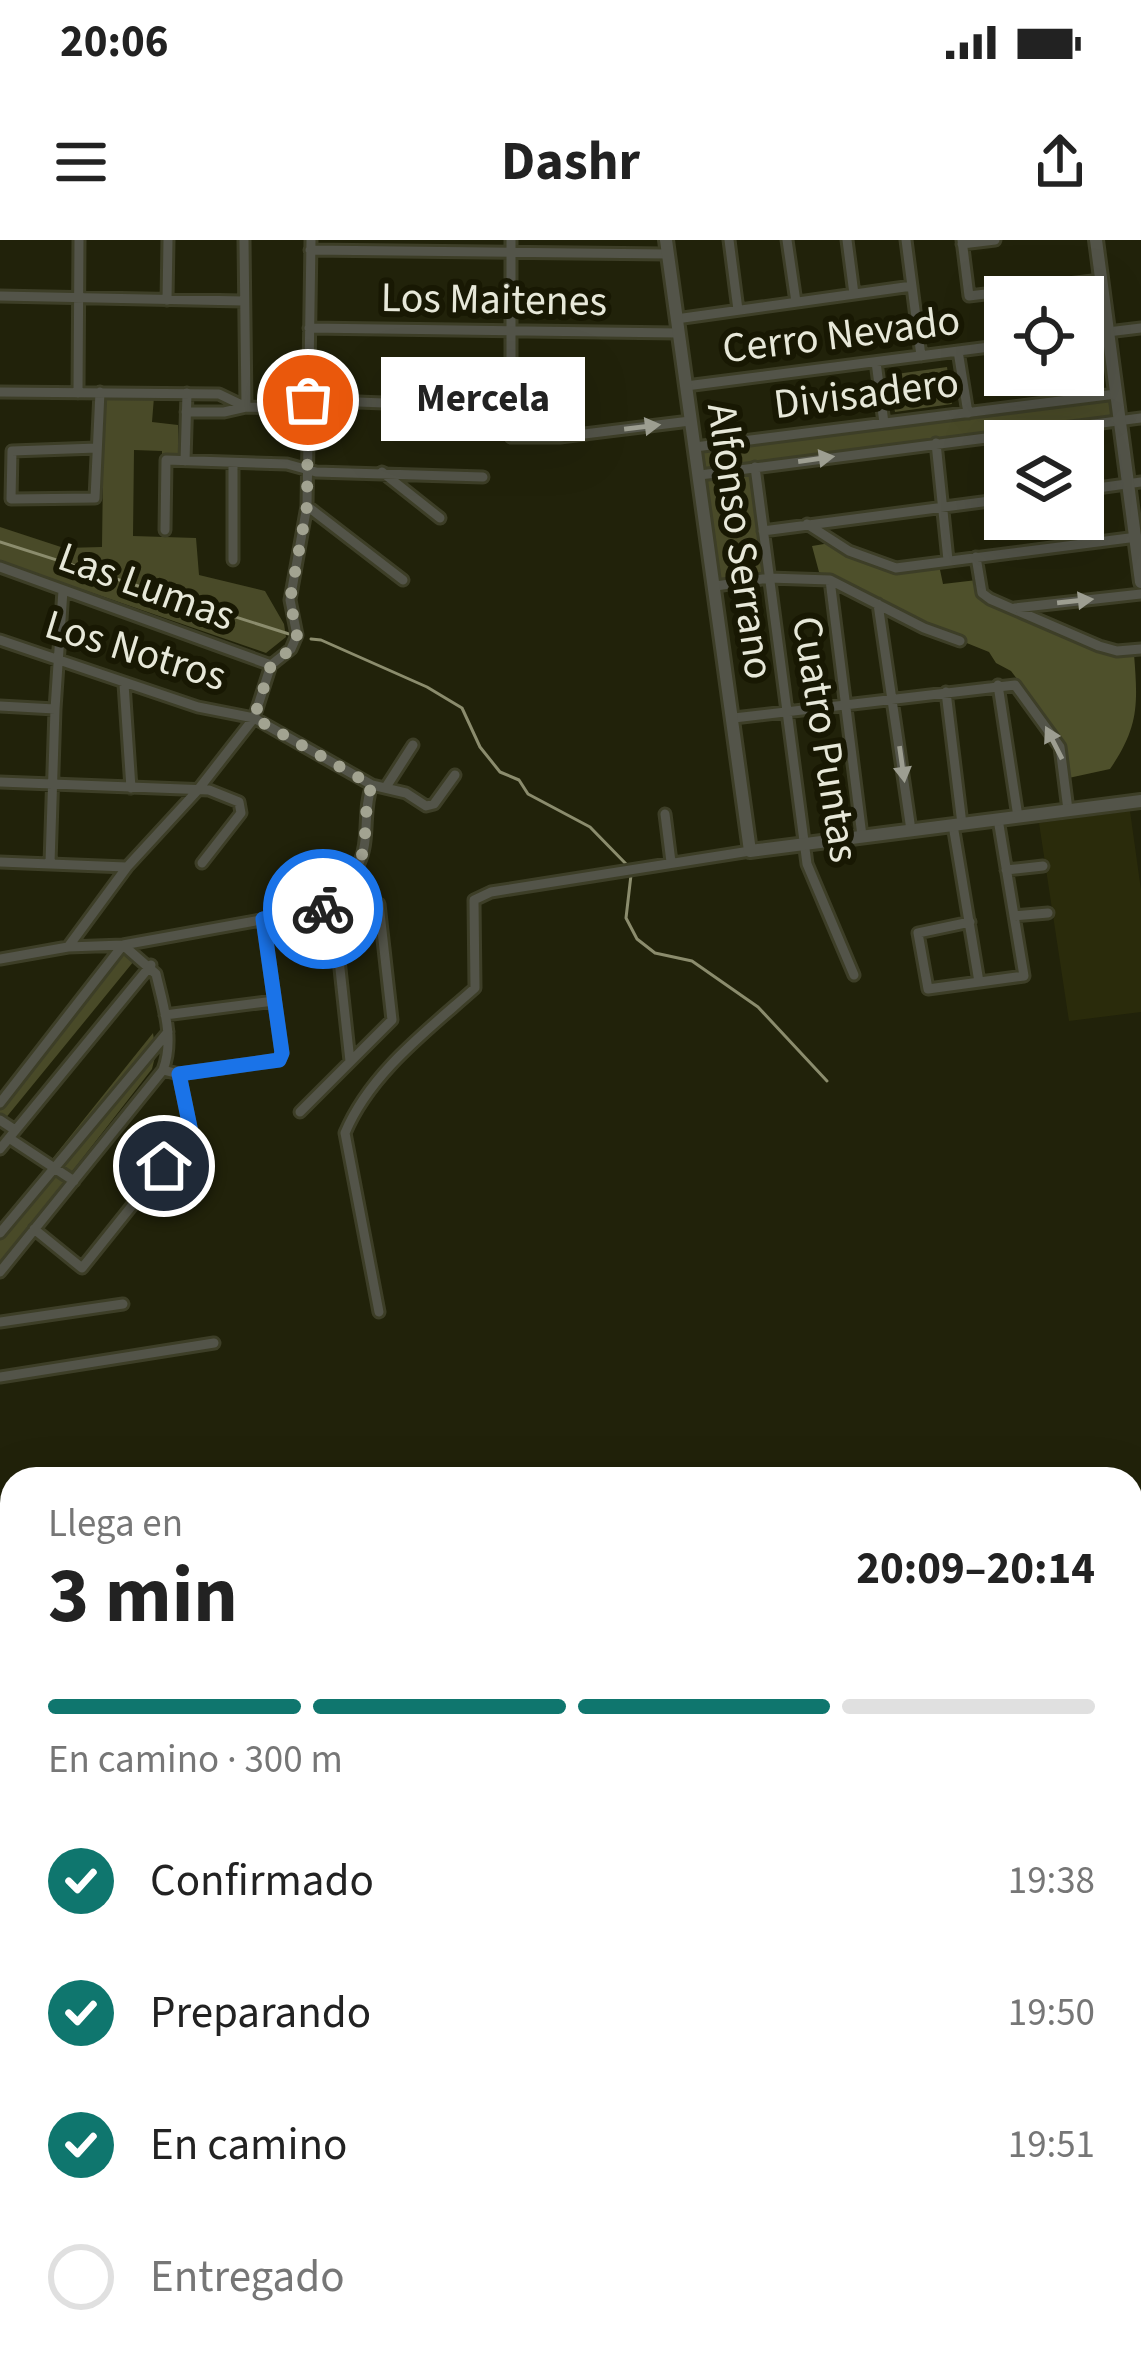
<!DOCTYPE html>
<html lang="es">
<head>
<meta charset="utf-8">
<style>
	body { margin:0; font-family:"Source Sans 3",sans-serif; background:#f2f2f2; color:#222; height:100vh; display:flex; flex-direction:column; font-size:45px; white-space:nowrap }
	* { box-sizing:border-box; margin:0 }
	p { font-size:39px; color:#767676 }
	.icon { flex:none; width:66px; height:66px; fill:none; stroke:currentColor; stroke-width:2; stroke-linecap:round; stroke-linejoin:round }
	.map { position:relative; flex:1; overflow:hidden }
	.drawer { position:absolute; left:0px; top:1227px; width:1143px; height:903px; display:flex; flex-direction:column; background:#fff; border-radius:36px 36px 0 0; box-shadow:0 12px 48px #0002 }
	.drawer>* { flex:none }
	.fabs { position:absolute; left:984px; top:36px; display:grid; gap:24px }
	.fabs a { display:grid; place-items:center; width:120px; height:120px; border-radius:0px; background:#fff; box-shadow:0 12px 48px #0002; font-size:60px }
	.pin { position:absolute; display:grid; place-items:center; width:102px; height:102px; color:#fff; margin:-51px; border:6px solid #fff; border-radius:50%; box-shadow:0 3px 12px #0007 }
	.courier { position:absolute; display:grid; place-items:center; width:120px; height:120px; margin:-60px; border:9px solid #1a73e8; border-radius:50%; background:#fff; color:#222; box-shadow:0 3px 15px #0007 }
	.bubble { position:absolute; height:84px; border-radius:0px; background:#fff; box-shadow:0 12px 48px #0002; font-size:39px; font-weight:700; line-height:84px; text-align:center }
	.summary em { font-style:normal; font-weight:700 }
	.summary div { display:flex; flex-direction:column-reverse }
	.summary { display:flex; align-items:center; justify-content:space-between; height:204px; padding:0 48px }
	h1 { font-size:78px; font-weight:700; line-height:90px }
	.bar { display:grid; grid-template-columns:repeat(4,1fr); gap:18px 12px; align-content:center; height:144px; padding:0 48px }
	.bar i { height:15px; border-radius:9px; background:#e0e0e0 }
	.bar .selected { background:#0f766e }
	.bar p { grid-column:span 4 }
	ol { padding:0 48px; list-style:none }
	li { display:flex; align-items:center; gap:36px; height:132px }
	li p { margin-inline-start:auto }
	li .icon { padding:12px; border-radius:50%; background:#0f766e; color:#fff; stroke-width:4 }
	li:last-child { color:#767676 }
	li i { width:66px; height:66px; border:6px solid #e0e0e0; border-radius:50% }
	.status { display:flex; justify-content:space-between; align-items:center; height:84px; padding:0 60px; background:#fff; direction:ltr }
	.status svg { height:33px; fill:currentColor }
	header { display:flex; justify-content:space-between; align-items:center; height:156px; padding:0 48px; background:#fff; font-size:54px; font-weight:700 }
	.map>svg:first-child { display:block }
</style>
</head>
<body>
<div class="status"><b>20:06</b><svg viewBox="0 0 49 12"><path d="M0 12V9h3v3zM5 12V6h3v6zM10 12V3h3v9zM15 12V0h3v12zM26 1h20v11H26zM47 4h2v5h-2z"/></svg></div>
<header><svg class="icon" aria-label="menu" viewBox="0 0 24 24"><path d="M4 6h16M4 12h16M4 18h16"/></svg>Dashr<svg class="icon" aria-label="share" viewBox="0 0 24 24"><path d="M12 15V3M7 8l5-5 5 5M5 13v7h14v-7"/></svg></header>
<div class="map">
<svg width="1141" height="2129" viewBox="0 0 1141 2129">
	<rect width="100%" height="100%" fill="#21220a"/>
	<path fill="#2a2b0b" d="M1130 571 1141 650V772L1069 781 1039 583Z"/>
	<path fill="#494a28" d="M947 127 952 164 895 172 889 135Z
		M104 157H154L152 182 178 185 179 219H162V211L134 210 133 296 196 298 199 335 265 351 284 384 286 397 266 413 0 321V287L64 308 102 307Z
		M1113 157 1116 178 702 230 699 211Z
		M753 232 766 335 720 341 703 238Z
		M122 710 134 721 0 885V860Z
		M153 793 156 813 152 829 0 1024V984Z"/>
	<path fill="#4e502b" d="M830 303 893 330 939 325 943 344 977 340 980 354C1025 383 1081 406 1134 414 1138 464 1139 487 1110 529L1064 539 1053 486 1011 431 996 423 989 412 917 383 819 332 812 306Z
		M0 1892 12 1893V2118H99L92 2129H0Z
		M1141 1979V2129H1042L1045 2118H1131V1985Z"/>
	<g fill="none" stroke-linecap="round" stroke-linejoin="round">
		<path stroke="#8b8c6d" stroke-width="3" d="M0 302 289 394
			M311 399 321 400 427 447 462 468 480 507 500 532 519 540 528 554 590 587 628 626
			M631 635 626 678 637 699 655 713 692 721 758 767 827 841"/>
		<defs>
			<path id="minor" d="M244 0 246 167
				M511 0V197H560L690 181
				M729 0 738 70
				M787 0 796 62
				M847 0 854 54
				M906 0 921 116
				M962 0 969 56 1101 40
				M962 4 995 0
				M310 10 668 14
				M0 56 243 61
				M167 60 168 0
				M676 79 912 46
				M309 88 678 93
				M1083 95 1141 88
				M958 111 968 173
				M876 122 884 183
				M686 146 1005 105
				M560 147V197
				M0 152 219 154 246 167 308 169
				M78 153 79 0
				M308 160 512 168
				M186 172H224L246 167
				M936 203 948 320
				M695 207 1116 154
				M97 208 12 211 11 259 95 258 100 152
				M185 221 187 153
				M233 224V320
				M755 227 807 624 854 735
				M382 232 440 278
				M700 235 1141 178
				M1083 250 1141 242
				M307 266 403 340
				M807 284 849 311 896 328 1137 297
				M165 290 166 220 287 224 316 232 483 237
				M763 291 1005 259
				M976 317 982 353 990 359 1099 406 1117 411 1141 409
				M0 327 271 425
				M830 340 862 596
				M716 346 769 338 830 340 924 388 960 401
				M878 364 911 590
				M1015 368 1141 354
				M0 400 198 467 254 478 372 545 406 553 426 566 434 564 455 535
				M271 425 291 409 297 395 290 360 307 266 311 0
				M124 444 131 548
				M998 445 1018 577
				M946 452 962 584
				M0 466 55 469
				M734 478 1015 445 1060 507 1068 570
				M0 542 209 550 239 562 241 573 202 623
				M386 547 413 505
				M665 574 671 622
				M953 585 979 742
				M0 622 126 627
				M50 623 55 469 63 350
				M1006 630 1043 626
				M1014 676 1048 673
				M970 682 918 693 928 749 1024 736 998 579
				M68 707 127 627 197 551 254 478 271 425
				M0 719 68 707 123 705 332 667 379 664 392 780 300 872
				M165 775 274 761
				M350 821 332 655C339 643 352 638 358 625 371 601 362 571 372 545
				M163 830 179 834 279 820 282 813 263 679
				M0 863 123 705 156 734C163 765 175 799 163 830L0 1032
				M0 880 15 890
				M9 898 74 941
				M0 909 151 725
				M34 989 82 1028 191 892 179 834
				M0 993 168 792
				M379 1072 345 893C370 833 428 790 475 748L474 660 491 652 750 611
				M0 1082 123 1064
				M0 1137 214 1103
				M0 1371H12
				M0 1634 12 1642"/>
			<path id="tertiary" d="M666 0 750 611 1141 561
				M1096 0 1141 342"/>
		</defs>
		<use href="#minor" stroke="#3d3e27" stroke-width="15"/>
		<use href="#tertiary" stroke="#3d3e27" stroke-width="18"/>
		<use href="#minor" stroke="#535449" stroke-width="9"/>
		<use href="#tertiary" stroke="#535449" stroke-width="12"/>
	</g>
	<defs><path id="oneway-solid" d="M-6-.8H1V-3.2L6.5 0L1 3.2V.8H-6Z" transform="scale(3)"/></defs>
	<g fill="#9d9e91">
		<use href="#oneway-solid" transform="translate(642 187) rotate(-7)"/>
		<use href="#oneway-solid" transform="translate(816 219) rotate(-8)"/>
		<use href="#oneway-solid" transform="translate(1075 361) rotate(-6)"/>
		<use href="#oneway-solid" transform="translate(1054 503) rotate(-117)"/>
		<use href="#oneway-solid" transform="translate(902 524) rotate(82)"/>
	</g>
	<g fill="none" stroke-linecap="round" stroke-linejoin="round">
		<path stroke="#a2a391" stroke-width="12" stroke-dasharray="0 21.6" d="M308 160 307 266 290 360 297 395 291 409 271 425 254 478 372 545C362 570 369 597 360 621 352 642 331 643 332 668L323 669"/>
		<path stroke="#1a73e8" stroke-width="15" d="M164 926 191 892 179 834 279 820 282 813 263 679 323 669"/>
	</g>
	<g text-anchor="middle" stroke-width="12" stroke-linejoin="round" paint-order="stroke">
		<g font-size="42" fill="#e7e8d9" stroke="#181803">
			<text transform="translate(494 58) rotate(1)" y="15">Los Maitenes</text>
			<text transform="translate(841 93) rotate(-7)" y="15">Cerro Nevado</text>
			<text transform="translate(866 152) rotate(-7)" y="15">Divisadero</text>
			<text transform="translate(742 301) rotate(82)" y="15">Alfonso Serrano</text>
			<text transform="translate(147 345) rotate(20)" y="15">Las Lumas</text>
			<text transform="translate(136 409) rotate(17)" y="15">Los Notros</text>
			<text transform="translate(827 499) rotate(81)" y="15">Cuatro Puntas</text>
		</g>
	</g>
</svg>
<div class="fabs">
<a><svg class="icon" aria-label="locate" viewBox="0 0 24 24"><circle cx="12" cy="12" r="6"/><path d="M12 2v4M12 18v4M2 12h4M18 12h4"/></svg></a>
<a><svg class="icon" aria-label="layers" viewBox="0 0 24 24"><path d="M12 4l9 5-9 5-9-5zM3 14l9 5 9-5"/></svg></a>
</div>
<div class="pin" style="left:308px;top:160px;background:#ea580c"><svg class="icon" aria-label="bag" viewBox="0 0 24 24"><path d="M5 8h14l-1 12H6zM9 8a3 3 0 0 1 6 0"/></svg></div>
<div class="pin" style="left:164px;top:926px;background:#1f2937"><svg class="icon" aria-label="home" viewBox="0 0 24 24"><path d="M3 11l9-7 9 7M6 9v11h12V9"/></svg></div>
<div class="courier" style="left:323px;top:669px"><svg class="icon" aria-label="bike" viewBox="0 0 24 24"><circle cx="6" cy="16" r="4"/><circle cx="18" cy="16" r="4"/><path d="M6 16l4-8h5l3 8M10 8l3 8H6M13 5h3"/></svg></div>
<div class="bubble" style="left:381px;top:117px;width:204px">Mercela</div>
<section class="drawer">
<div class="summary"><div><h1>3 min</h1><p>Llega en</p></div><em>20:09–20:14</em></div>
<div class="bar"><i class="selected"></i><i class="selected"></i><i class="selected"></i><i></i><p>En camino · 300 m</p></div>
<ol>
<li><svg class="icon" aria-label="check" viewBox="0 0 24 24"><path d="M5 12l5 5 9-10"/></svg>Confirmado<p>19:38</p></li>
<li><svg class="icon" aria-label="check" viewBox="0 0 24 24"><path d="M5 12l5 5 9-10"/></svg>Preparando<p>19:50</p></li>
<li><svg class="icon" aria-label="check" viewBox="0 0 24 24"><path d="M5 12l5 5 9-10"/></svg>En camino<p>19:51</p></li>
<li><i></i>Entregado</li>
</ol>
</section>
</div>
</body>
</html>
